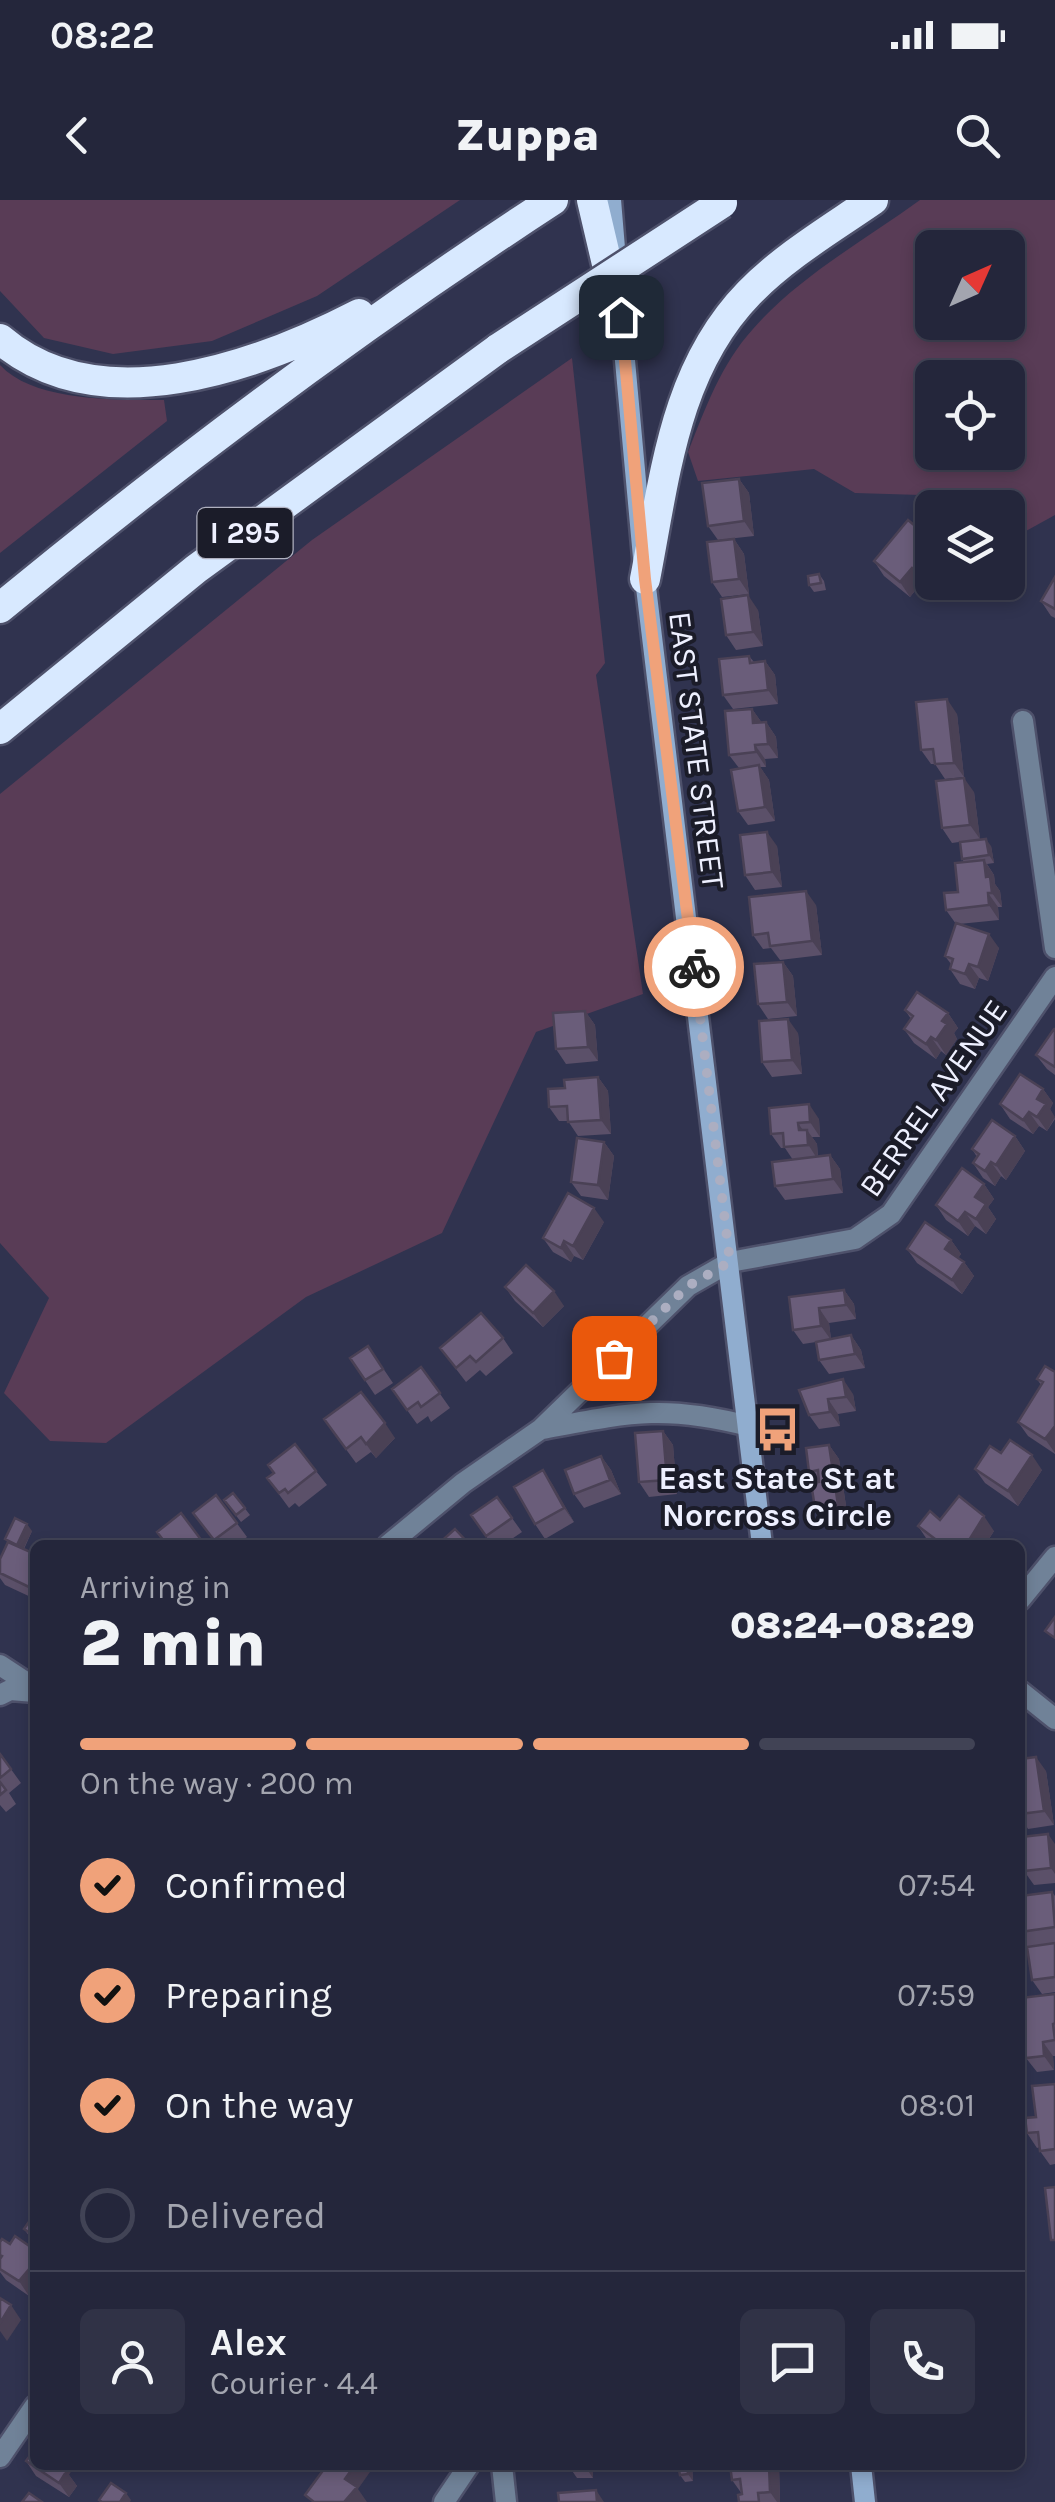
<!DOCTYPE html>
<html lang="en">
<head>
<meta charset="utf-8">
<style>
	body { margin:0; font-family:Karla,sans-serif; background:#303246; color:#f1f3f6; height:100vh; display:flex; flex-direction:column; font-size:38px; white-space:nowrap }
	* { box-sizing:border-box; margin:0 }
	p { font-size:32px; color:#a3a5af }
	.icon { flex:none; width:55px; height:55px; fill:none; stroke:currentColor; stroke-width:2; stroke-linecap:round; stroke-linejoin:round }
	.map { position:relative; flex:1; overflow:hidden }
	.side { position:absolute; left:30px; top:1340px; width:995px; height:930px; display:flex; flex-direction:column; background:#24263b; border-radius:15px; box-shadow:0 5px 15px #0003,0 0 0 2px #414355 }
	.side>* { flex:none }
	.needle { width:65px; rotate:45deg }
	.fabs { position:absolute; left:915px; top:30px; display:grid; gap:20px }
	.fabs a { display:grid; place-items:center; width:110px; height:110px; border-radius:15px; background:#24263b; box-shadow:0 5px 15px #0003,0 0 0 2px #414355; font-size:50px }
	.pin { position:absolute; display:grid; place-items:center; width:85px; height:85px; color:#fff; margin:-42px; border-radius:20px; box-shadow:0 5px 15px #0006 }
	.courier { position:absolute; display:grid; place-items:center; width:100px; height:100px; margin:-50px; border:8px solid #f0a27a; border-radius:50%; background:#fff; color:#222; box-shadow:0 2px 12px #0007 }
	.headline em { font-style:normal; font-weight:800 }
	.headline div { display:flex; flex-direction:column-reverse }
	.headline { display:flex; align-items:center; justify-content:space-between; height:170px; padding:0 50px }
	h1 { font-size:65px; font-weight:800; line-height:75px }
	.bar { display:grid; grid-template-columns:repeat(4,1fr); gap:15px 10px; align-content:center; height:120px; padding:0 50px }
	.bar i { height:12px; border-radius:8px; background:#414355 }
	.bar .active { background:#f0a27a }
	.bar p { grid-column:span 4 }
	.line { display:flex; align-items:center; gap:25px; padding:0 50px; border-top:2px solid #414355 }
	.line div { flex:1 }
	.round { display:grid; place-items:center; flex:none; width:105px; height:105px; border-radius:15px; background:#303246 }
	ol { padding:0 50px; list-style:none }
	li { display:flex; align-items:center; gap:30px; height:110px }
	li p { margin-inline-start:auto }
	li .icon { padding:10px; border-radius:50%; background:#f0a27a; color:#111; stroke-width:4 }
	li:last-child { color:#a3a5af }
	li i { width:55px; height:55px; border:5px solid #414355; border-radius:50% }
	.status { display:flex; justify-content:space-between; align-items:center; height:70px; padding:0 50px; background:#24263b; direction:ltr }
	.status svg { height:28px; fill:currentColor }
	header { display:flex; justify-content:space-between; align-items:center; height:130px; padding:0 50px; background:#24263b; font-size:45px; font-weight:800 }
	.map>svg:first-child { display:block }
</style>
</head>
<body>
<div class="status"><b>08:22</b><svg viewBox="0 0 49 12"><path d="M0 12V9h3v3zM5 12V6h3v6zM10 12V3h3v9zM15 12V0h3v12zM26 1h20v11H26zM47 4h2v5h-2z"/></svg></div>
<header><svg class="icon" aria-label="back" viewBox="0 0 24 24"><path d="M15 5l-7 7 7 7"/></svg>Zuppa<svg class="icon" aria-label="search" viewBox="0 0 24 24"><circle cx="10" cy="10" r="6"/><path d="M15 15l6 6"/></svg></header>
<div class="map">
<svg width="1055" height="2302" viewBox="0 0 1055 2302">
	<rect width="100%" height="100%" fill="#30334f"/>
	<path fill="#593c56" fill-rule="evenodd" d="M0 0H460L317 96 212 141 113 154 44 138 0 91Z
		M920 0H1055V315L1008 341V308L939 307 921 295 855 293 814 269 698 281 688 252C705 209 721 164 753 129 798 77 865 40 920 0ZM932 48H1008V122H932ZM932 178H1008V252H932Z
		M572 158 605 463 596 475 643 794 536 832 442 1033 306 1097 106 1243 50 1241 4 1193 49 1098 0 1043V594L312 340Z
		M0 165C34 202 117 200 164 200L167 221 0 353Z"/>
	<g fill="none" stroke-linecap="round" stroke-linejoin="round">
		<defs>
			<path id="street" d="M1023 521 1055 748
				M543 1229C628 1213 663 1204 749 1226
				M388 1345 463 1283 541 1229 688 1086 730 1062 855 1039 891 1014 1055 777
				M1020 1400 1055 1357
				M0 1465 35 1488
				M1020 1491 1055 1519
				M0 1495 10 1490 35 1492
				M0 2257 35 2206
				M502 2265 506 2302
				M444 2302 469 2265"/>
			<path id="secondary" d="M611 0 615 48
				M621 117 645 379 762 1345
				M861 2265 865 2302"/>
			<path id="highway" d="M592 0 622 128
				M0 139C99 224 256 167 359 114
				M645 379C665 277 674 170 749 93 785 56 831 29 873 0
				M0 408C177 262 361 125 553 0
				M0 529 196 369 499 148"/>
		</defs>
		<use href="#street" stroke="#4e516b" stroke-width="25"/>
		<use href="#secondary" stroke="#4e516b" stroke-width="25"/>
		<use href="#highway" stroke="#4e516b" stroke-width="35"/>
		<use href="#street" stroke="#708298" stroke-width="20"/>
		<use href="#secondary" stroke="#90adcf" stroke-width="20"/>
		<use href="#highway" stroke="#d8e9ff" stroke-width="30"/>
		<defs>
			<path id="highway-bridge" d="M499 148 722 3"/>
		</defs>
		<use href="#highway-bridge" stroke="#4e516b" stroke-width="35" stroke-linecap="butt"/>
		<use href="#highway-bridge" stroke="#d8e9ff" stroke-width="30"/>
	</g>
	<path fill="#5b5069" d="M739 279 749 293 754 336 718 340 708 326Z
		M908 320 932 382H935L930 388 922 382 910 397 884 376 874 361Z
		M734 339 744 354 749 394 722 397 712 382Z
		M819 374 824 381 826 390 814 392 809 385Z
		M1055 377V418L1051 416 1041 401Z
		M758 410 763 446 736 450 726 435Z
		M749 456 754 462 765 461 775 475 778 504 733 509 723 495Z
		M752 509 762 523 766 522 776 537 778 558 765 559 766 567H760L769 580 775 621 748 625 738 611 739 568 729 555Z
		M957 514 964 577 945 579 935 564H931L921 550Z
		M974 592 980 639 952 643 942 628Z
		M777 646 782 687 755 690 745 675Z
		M991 646 994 663 987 664 994 675 995 684 1000 691 1002 707H998L999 720 959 724 999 748 988 781 979 778 975 789 960 784 950 769 951 764 945 756 956 724 946 710 958 692 964 662 962 659Z
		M816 705 822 755 780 760 771 748 763 749 753 735Z
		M783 762 793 776 797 816 768 819 758 804Z
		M905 810 948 813 958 828 954 833 957 839 946 855 941 851 936 859 914 843 904 829 911 819Z
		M585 811 595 825 598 861 566 864 556 849Z
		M1055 829V875L1047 869 1036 855Z
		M798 833 802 874 772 877 762 862Z
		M598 877 608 891 611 934 578 936 568 921H559L549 907 565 888Z
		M1043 889 1053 903 1050 909 1055 919 1047 931 1039 926 1033 934 1010 919 1000 904Z
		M769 908 819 919 820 937H812L817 944 818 957 830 955 840 969 843 993 785 1000 775 986 793 960 785 948H781L771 934Z
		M1015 936 1025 951 1006 980 1001 976 995 986 983 978 973 963 977 957 972 949Z
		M604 942 614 956 608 1000 581 996 571 982Z
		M984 984 994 999 988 1007 996 1019 986 1034 975 1026 968 1036 946 1020 936 1005Z
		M604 1022 583 1060 574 1056 571 1062 553 1052 543 1038Z
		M951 1040 961 1054 958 1058 964 1062 974 1076 962 1094 917 1063 907 1049Z
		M505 1087 564 1106 543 1127 515 1101Z
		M844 1090 854 1104 856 1119 829 1123 831 1139 851 1135 861 1150 865 1168 829 1174 819 1160 816 1142 803 1144 793 1130Z
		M503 1138 513 1153 486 1176 480 1170 466 1182 440 1148Z
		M368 1146 393 1183 375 1195 350 1158Z
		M421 1167 450 1208 431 1222 428 1216 417 1224 392 1189Z
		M1055 1172V1254L1028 1236 1018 1222 1041 1185 1037 1179Z
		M799 1190 853 1194 856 1211 838 1214 840 1226 819 1229 809 1215Z
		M324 1219 395 1238 376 1258 371 1252 356 1263Z
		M663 1231 673 1245 677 1294 649 1297 639 1282Z
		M829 1245 839 1259 848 1319 825 1322 815 1308 816 1282 809 1272Z
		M1001 1253 1042 1270 1018 1306 985 1283 975 1269Z
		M601 1256 611 1270 621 1294 584 1308 574 1294Z
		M543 1270 574 1322 545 1339 535 1324Z
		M316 1271 327 1285 299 1307 295 1303 289 1308 267 1278Z
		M233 1293 250 1315 241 1322 224 1300Z
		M216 1295 247 1337 237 1345H217L193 1313Z
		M497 1297 522 1332 503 1345H492L471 1315Z
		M940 1320 994 1331 985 1345H934L928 1341 918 1326Z
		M32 1331 24 1349 35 1354V1399L5 1385 0 1378V1359L8 1343 5 1339Z
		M0 1554 21 1583 9 1593 16 1604 6 1612 0 1605Z
		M1020 1565 1046 1571 1054 1625 1028 1629 1020 1616Z
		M1055 1644V1683L1034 1685 1024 1671Z
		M1052 1692 1055 1696V1792L1042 1794 1032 1780 1052 1743 1025 1747 1020 1739V1696Z
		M1055 1794V1856H1053L1054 1870 1037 1872 1026 1858Z
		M1055 1884V1964L1050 1965 1040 1951V1947L1037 1948 1027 1933Z
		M35 2013V2044L24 2029Z
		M0 2042 35 2050V2089L29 2096 6 2080 0 2072Z
		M26 2261 69 2275 77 2286 69 2297 36 2276Z
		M568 2265H593V2278H577Z
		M692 2265 693 2281 685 2282 680 2275Z
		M730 2265H779L780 2302H739L742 2294 732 2280Z"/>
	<path fill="#4a4155" d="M739 279 749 293 754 336 744 321Z
		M734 339 744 354 749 394 739 379Z
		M932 359V382H935L930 388 920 374Z
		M912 368 922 382 910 397 900 382Z
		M748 395 758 410 763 446 753 432Z
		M765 461 775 475 778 504 768 490Z
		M947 499 957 514 964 577 954 563Z
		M752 509 762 523H753Z
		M766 522 776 537 778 558 768 544Z
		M755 545 765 559 766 567 756 552Z
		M759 565 769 580 775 621 765 607Z
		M964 578 974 592 980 639 970 625Z
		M767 632 777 646 782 687 772 672Z
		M986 639 991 646 994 663 989 655Z
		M984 660 994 675 995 684 1000 691 1002 707 992 693 986 677Z
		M806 691 816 705 822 755 812 741Z
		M988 693 998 707 999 720 989 705Z
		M989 734 999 748 988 781 978 767Z
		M783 762 793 776 797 816 787 802Z
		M969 764 979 778 975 789 965 774Z
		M585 811 595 825 598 861 588 847Z
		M948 813 958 828 954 833 957 839 946 855 936 840 942 821Z
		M788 819 798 833 802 874 792 860Z
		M931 837 941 851 936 859 926 844Z
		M598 877 608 891 611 934 601 920Z
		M1043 889 1053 903 1050 909 1055 917 1047 931 1037 917V899Z
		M809 904 819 919 820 937 810 922Z
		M1029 912 1039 926 1033 934 1023 920Z
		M798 923 807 936V930L817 944 818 960 799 930Z
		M1015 936 1025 951 1006 980 996 965Z
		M604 942 614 956 608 1000 598 985Z
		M830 955 840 969 843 993 833 979Z
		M991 962 1001 976 995 986 985 971Z
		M984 984 994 999 988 1007 996 1019 986 1034 976 1019 975 997Z
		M594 1008 604 1022 583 1060 573 1046Z
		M965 1012 975 1026 968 1036 958 1021Z
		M951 1040 961 1054 955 1063 945 1049Z
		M564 1041 574 1056 571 1062 561 1048Z
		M964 1062 974 1076 962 1094 952 1080Z
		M844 1090 854 1104 856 1119 846 1105Z
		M554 1091 564 1106 543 1127 533 1113Z
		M819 1108 829 1123 831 1140 821 1126Z
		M851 1135 861 1150 865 1168 855 1154Z
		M843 1179 853 1194 856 1211 846 1197Z
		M828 1199 838 1214 840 1226 830 1212Z
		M385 1223 395 1238 376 1258 366 1244Z
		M1055 1226V1253L1045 1239Z
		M663 1231 673 1245 677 1294 667 1280Z
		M829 1245 839 1259 848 1319 838 1305Z
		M1032 1255 1042 1270 1018 1306 1008 1291Z
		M601 1256 611 1270 621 1294 610 1280Z
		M543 1270 553 1285 574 1322 564 1308Z
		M984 1316 994 1331 985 1345H966Z
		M27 1324 32 1331 22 1352 17 1345Z
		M35 1375V1395L29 1387Z
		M1036 1557 1046 1571 1054 1625 1044 1611Z
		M1048 1634 1055 1644V1674L1051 1668Z
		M1043 1842 1053 1856 1054 1870 1044 1856Z
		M35 2062V2089L29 2096 19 2081Z
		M11 2105 21 2120 7 2141 0 2131V2123Z
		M56 2265H75L69 2275 77 2286 69 2297 59 2283Z
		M355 2265H365L370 2272 358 2289 367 2302H344L345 2279Z
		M584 2265H593V2278Z
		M687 2265H692L693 2281 688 2274Z
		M769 2265H779L780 2302H777L770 2292Z
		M596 2290 604 2302H597Z
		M126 2293 131 2300 130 2302H120Z"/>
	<path fill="#6a5d7a" stroke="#4a4155" stroke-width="2.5" d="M739 279 744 321 708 326 702 283Z
		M908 320 932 340V359L920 374 912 368 900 382 874 361Z
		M734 339 739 379 712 382 707 342Z
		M819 374 821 383 809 385 808 376Z
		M1055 377V409L1041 401Z
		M748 395 753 432 726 435 721 399Z
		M749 456 750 463 765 461 768 490 723 495 719 459Z
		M947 499 954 563 935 564 933 549 921 550 916 502Z
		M752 509 753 523 766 522 768 544 755 545 756 552 729 555 725 511Z
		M759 565 765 607 738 611 731 570Z
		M964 578 970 625 942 628 936 581Z
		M767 632 772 672 745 675 740 635Z
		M986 639 989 655 962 659 960 642Z
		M984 660 986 677 990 676 992 693H988L989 705 946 710 944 693 958 692 955 663Z
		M806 691 812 741 770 746 768 733 753 735 749 697Z
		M956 723 989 734 978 767 969 764 965 774 950 769 953 759 945 756Z
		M783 762 787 802 758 804 754 764Z
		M917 792 948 813 942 821 947 824 936 840 931 837 926 844 904 829 913 816 905 810Z
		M585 811 588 847 556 849 553 813Z
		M788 819 792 860 762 862 759 821Z
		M1054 829H1055V867L1036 855Z
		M1020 874 1043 889 1037 899 1046 904 1037 917 1029 912 1023 920 1000 904Z
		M598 877 601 920 568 922 567 906 549 907 548 889 565 888 564 880Z
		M809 904 810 922 798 923 799 930H807L808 945 784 947 783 933 771 934 769 908Z
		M992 920 1015 936 996 965 991 962 985 971 973 963 979 954 972 949Z
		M577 938 604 942 598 985 571 982Z
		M830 955 833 979 775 986 772 962Z
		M962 968 984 984 975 997 986 1004 976 1019 965 1012 958 1021 936 1005Z
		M568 993 594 1008 573 1046 564 1041 561 1048 543 1038Z
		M925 1022 951 1040 945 1049 964 1062 952 1080 907 1049Z
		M526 1065 554 1091 533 1113 505 1087Z
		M844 1090 846 1105 819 1108 821 1126 793 1130 789 1097Z
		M481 1113 503 1138 476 1162 470 1156 456 1168 440 1148Z
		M851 1135 855 1154 819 1160 816 1142Z
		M368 1146 383 1169 365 1180 350 1158Z
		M1045 1166 1055 1172V1226L1045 1239 1018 1222 1043 1182 1037 1179Z
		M421 1167 440 1193 421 1207 418 1202 407 1210 392 1189Z
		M843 1179 846 1197 828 1199 830 1212 809 1215 799 1190Z
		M361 1192 385 1223 366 1244 361 1237 346 1249 324 1219Z
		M663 1231 667 1280 639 1282 635 1233Z
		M1010 1240 1032 1255 1008 1291 975 1269 990 1246 1001 1253Z
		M295 1244 316 1271 288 1293 285 1289 279 1293 267 1278 274 1273 268 1265Z
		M829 1245 838 1305 815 1308 811 1283 819 1282 818 1270 809 1272 806 1248Z
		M601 1256 610 1280 574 1294 565 1270Z
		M543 1270 564 1308 535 1324 514 1287Z
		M233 1293 245 1308 236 1315 224 1300Z
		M216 1295 237 1323 214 1340 193 1313Z
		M959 1296 984 1316 966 1345H943L918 1326 930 1311 940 1320Z
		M497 1297 512 1318 486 1336 471 1315Z
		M181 1313 205 1345H167L157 1332Z
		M15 1318 27 1324 17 1345 5 1339Z
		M455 1329 470 1345H437Z
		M8 1342 35 1354V1375L29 1387 0 1373V1359Z
		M1055 1417V1438L1045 1431Z
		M0 1554 11 1569 0 1578Z
		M1036 1557 1044 1611 1020 1614V1559Z
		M0 1582 6 1590 0 1595Z
		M1048 1634 1051 1668 1024 1671 1021 1637Z
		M1052 1692 1055 1727 1020 1732V1696Z
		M1055 1743V1777L1032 1780 1027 1747Z
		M1055 1794V1823L1053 1824 1055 1840 1043 1842 1044 1856 1026 1858 1020 1798Z
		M1055 1884V1949L1040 1951 1038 1932 1027 1933 1025 1918 1036 1917 1032 1886Z
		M1055 1987V2040H1051L1045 1988Z
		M35 2013V2036L24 2029Z
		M15 2036 35 2050V2062L19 2081 0 2069V2059L2 2056 0 2055V2042L2 2039 10 2044Z
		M0 2098 11 2105 0 2123Z
		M35 2249V2265H57L66 2272 59 2283 26 2261Z
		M327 2265H355L345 2279 357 2287 344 2302H314L305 2295Z
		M678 2265H687L688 2274 680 2275Z
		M730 2265H769L770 2292 758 2293 759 2302H739L738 2295 742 2294 740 2279 732 2280Z
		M111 2283 126 2293 120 2302H102L99 2300Z
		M596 2290 597 2302H559L558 2293Z
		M29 2293 42 2302H22Z"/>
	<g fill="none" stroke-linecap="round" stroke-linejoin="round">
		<path stroke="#acaec1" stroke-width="10" stroke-dasharray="0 18" d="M614 1158 688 1086 730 1062 694 767"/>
		<path stroke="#f0a27a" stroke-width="12" d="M621 117 645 379 694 767"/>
	</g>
	<defs>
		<symbol id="bus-bare" viewBox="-9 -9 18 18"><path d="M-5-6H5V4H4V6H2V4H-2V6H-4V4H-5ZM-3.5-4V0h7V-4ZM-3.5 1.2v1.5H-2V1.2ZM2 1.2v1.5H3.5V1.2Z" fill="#f0a27a" stroke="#1b1c29" stroke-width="2.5" paint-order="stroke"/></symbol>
	</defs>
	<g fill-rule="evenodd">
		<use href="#bus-bare" x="746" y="1198" width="63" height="63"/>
	</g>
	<g text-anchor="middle" stroke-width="8" stroke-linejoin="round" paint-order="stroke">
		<rect fill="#1b1c29" stroke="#afb0bf" stroke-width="2.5" x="197.5" y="308" width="95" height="50" rx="8"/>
		<g font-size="30" font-weight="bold" fill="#eef0ff">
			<text x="245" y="343">I 295</text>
		</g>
		<g font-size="32" fill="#eef0ff" stroke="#1b1c29">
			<text transform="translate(697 550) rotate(83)" y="11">EAST STATE STREET</text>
			<text transform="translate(933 898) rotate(-55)" y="11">BERREL AVENUE</text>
		</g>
		<g font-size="32" font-weight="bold" fill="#eef0ff" stroke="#1b1c29">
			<text x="777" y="1289">East State St at<tspan x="777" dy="37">Norcross Circle</tspan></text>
		</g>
	</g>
</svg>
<div class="fabs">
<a><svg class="needle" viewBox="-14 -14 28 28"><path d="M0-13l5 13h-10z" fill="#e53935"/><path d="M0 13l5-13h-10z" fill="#a3a5af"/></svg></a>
<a><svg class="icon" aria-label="locate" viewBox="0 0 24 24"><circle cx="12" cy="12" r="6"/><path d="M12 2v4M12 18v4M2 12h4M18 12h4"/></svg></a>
<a><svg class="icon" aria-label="layers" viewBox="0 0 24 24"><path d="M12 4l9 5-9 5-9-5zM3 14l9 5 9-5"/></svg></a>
</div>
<div class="pin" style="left:614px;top:1158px;background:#ea580c"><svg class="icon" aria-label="bag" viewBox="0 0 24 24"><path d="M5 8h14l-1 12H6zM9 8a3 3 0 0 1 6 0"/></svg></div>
<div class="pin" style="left:621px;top:117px;background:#1f2937"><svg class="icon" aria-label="home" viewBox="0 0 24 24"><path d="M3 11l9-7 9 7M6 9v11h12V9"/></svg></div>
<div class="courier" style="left:694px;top:767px"><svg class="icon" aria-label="bike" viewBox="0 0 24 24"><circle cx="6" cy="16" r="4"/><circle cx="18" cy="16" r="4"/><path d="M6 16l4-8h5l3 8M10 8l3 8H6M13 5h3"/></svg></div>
<section class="side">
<div class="headline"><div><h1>2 min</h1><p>Arriving in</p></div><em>08:24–08:29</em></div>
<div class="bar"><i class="active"></i><i class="active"></i><i class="active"></i><i></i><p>On the way · 200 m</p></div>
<ol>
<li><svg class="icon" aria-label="check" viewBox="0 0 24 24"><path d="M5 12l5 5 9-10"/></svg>Confirmed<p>07:54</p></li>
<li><svg class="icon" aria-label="check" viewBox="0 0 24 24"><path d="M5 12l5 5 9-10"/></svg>Preparing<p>07:59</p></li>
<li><svg class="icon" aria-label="check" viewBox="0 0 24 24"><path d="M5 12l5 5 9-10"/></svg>On the way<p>08:01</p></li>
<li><i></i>Delivered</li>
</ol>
<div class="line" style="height:180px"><a class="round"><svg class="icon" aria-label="person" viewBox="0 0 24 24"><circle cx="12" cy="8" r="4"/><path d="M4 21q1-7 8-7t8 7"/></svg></a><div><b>Alex</b><p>Courier · 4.4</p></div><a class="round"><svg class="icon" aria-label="chat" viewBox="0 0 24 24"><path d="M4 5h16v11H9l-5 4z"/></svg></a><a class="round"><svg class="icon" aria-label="phone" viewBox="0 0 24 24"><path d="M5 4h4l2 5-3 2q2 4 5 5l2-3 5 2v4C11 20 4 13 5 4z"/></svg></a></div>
</section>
</div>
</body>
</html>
